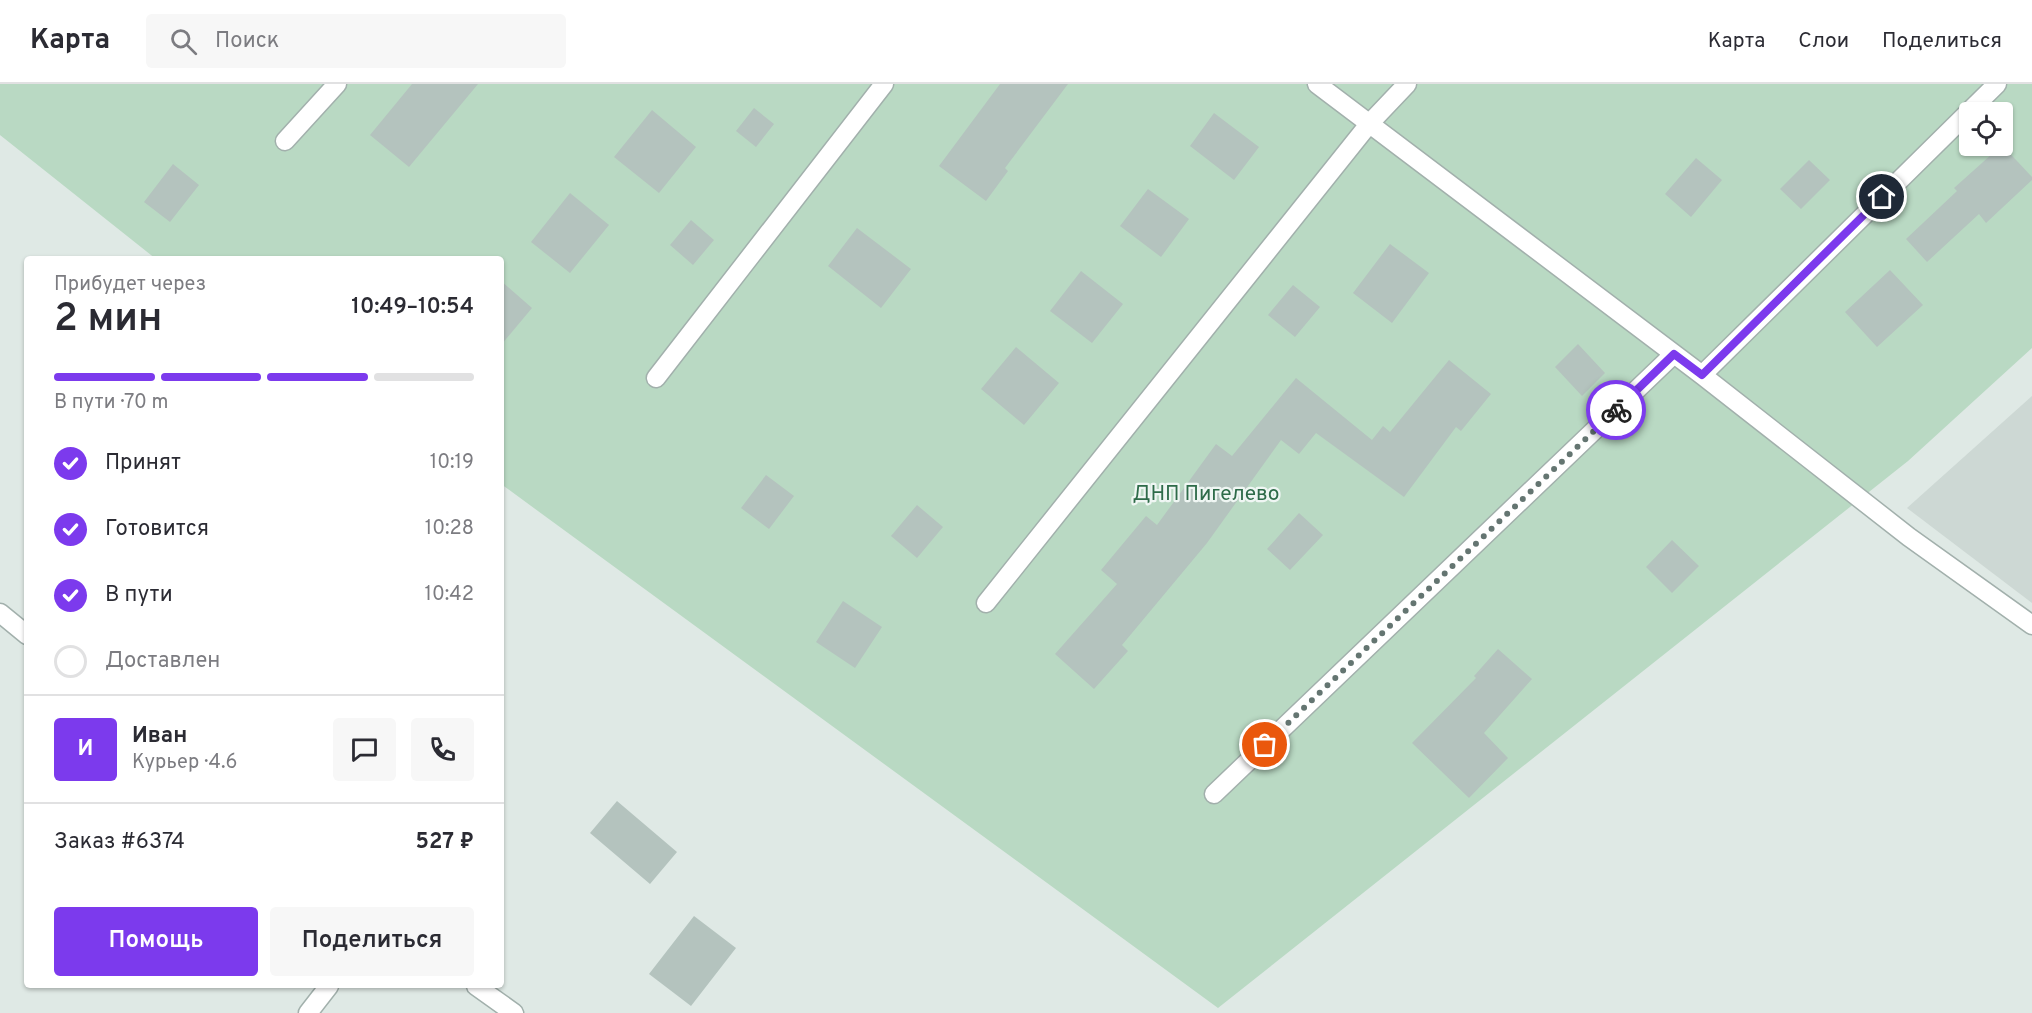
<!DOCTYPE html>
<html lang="ru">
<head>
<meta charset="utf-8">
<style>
	body { margin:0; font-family:Overpass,sans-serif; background:#f7f7f7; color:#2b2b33; height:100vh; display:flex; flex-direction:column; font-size:22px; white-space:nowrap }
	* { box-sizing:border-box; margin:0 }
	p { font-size:20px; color:#7c7c81 }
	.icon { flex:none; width:33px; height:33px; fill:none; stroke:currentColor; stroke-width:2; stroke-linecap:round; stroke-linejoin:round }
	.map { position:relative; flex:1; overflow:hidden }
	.drawer { position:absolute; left:24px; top:172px; width:480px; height:732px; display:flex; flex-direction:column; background:#fff; border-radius:6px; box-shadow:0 2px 4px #0004 }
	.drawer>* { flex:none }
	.fabs { position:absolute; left:1959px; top:18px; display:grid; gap:12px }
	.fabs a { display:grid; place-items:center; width:54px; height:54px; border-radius:6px; background:#fff; box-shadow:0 2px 4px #0004; font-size:30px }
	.pin { position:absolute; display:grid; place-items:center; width:51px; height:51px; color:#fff; margin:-26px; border:3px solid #fff; border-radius:50%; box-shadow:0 2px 6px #0007 }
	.courier { position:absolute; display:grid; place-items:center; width:60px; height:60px; margin:-30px; border:4px solid #7c3aed; border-radius:50%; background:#fff; color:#222; box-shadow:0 2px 8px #0007 }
	.headline em { font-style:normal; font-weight:600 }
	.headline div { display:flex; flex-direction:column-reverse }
	.headline { display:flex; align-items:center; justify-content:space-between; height:102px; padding:0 30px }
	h1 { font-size:39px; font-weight:600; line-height:45px }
	.bar { display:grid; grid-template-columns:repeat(4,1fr); gap:9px 6px; align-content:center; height:72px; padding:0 30px }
	.bar i { height:8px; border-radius:4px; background:#e1e1e2 }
	.bar .active { background:#7c3aed }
	.bar p { grid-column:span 4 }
	.line { display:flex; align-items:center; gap:15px; padding:0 30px; border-top:2px solid #e1e1e2 }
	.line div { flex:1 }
	.round { display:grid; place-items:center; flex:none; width:63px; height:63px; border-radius:6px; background:#f7f7f7 }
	ol { padding:0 30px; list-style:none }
	li { display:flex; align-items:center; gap:18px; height:66px }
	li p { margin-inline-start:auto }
	li .icon { padding:6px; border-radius:50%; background:#7c3aed; color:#fff; stroke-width:4 }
	li:last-child { color:#7c7c81 }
	li i { width:33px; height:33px; border:3px solid #e1e1e2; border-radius:50% }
	.action { display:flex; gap:12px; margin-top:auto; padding:12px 30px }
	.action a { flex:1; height:69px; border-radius:6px; background:#7c3aed; color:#fff; font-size:24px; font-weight:600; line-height:69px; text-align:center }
	.action a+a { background:#f7f7f7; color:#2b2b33 }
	header { display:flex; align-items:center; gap:36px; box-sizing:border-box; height:84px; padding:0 30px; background:#fff; border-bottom:2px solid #e1e1e2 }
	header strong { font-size:28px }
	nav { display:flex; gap:33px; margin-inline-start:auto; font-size:21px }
	.search { width:420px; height:54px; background:#f7f7f7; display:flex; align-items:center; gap:15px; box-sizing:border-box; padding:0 21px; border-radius:6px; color:#7c7c81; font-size:22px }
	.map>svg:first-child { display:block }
</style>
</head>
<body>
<header>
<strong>Карта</strong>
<div class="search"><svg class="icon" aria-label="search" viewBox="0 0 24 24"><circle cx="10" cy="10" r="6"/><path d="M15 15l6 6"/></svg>Поиск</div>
<nav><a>Карта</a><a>Слои</a><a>Поделиться</a></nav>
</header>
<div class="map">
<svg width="2032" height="929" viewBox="0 0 2032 929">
	<rect width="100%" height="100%" fill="#dfe9e5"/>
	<path fill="#cdd8d4" d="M2032 312V519L1907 424Z"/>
	<path fill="#b9d9c3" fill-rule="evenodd" d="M0 0H2032V264L1908 377 1218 924 501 400V176L156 175 0 51ZM1970 28H2002V62H1970Z"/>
	<path fill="#b4c3be" d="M412 0H478L409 83 370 51Z
		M1000 0H1068L1005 84 1008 87 986 117 939 82Z
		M754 24 774 40 756 63 736 47Z
		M652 26 696 63 659 109 614 73Z
		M1214 29 1259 63 1234 96 1190 62Z
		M2002 61 2032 93V96L1986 139 1979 130 1927 178 1906 155 1957 107 1954 104Z
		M1696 74 1722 96 1691 133 1665 110Z
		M1809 76 1830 96 1801 125 1780 105Z
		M173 80 199 101 170 138 144 118Z
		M1148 105 1189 135 1161 173 1120 142Z
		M570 109 609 141 570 189 531 158Z
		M691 136 714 156 693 181 670 161Z
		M857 144 911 185 881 224 828 182Z
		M1390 160 1429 189 1392 239 1353 209Z
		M1890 186 1923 221 1877 263 1845 228Z
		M1081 187 1123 220 1092 259 1050 227Z
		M501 197 532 224 501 261Z
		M1293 201 1320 223 1295 253 1268 231Z
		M1578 260 1605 289 1582 312 1555 283Z
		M1016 263 1059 299 1024 341 981 305Z
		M1449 276 1491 310 1461 347 1456 343 1404 413 1316 349 1299 370 1281 356 1207 459 1122 561 1128 567 1094 605 1055 570 1117 500 1101 486 1146 432 1157 441 1216 360 1232 372 1296 294 1372 356 1383 342 1390 348Z
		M766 391 794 412 769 445 741 424Z
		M917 421 943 443 917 474 891 452Z
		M1299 429 1323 451 1290 486 1267 465Z
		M1672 456 1699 482 1672 509 1646 483Z
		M843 517 882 543 855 584 816 558Z
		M1498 565 1532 595 1484 649 1508 674 1469 714 1412 659 1476 594 1474 592Z
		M617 717 677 768 650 800 590 749Z
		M694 832 736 864 691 922 649 890Z"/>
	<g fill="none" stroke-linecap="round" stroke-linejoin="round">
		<defs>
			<path id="minor" d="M1317 0 1702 291 1909 453 2032 541
				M285 57 337 0
				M1702 291 1997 0
				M656 294 884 0
				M986 519 1369 40 1407 0
				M0 529 27 551
				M1214 710 1674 270
				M476 902 514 929
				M308 929 329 902"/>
		</defs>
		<use href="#minor" stroke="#a2b0ac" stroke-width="21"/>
		<use href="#minor" stroke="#fff" stroke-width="18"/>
	</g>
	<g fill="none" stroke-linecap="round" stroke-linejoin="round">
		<path stroke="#647571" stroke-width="6" stroke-dasharray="0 10.8" d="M1265 661 1616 326"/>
		<path stroke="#7c3aed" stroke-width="8" d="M1616 326 1674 270 1702 291 1882 113"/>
	</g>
	<g text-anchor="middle" stroke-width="4.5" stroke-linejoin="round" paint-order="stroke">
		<g font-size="21" fill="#2e6b49" stroke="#eff6f3">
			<text x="1206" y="416">ДНП Пигелево</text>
		</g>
	</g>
</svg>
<div class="fabs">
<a><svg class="icon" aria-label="locate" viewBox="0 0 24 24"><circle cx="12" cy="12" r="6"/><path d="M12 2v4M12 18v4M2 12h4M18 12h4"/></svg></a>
</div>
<div class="pin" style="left:1265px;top:661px;background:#ea580c"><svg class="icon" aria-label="bag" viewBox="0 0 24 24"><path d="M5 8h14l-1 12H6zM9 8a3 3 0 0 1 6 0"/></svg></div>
<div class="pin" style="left:1882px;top:113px;background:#1f2937"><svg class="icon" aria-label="home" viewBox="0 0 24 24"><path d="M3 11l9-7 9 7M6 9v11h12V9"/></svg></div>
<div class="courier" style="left:1616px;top:326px"><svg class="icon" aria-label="bike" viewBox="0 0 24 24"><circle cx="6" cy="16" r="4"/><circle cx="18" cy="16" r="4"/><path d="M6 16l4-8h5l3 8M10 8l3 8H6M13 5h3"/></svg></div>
<section class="drawer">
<div class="headline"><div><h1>2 мин</h1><p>Прибудет через</p></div><em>10:49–10:54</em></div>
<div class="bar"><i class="active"></i><i class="active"></i><i class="active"></i><i></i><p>В пути · 70 m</p></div>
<ol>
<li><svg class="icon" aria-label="check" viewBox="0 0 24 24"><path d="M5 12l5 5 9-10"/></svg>Принят<p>10:19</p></li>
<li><svg class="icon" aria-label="check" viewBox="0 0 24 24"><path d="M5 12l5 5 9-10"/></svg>Готовится<p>10:28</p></li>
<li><svg class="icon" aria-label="check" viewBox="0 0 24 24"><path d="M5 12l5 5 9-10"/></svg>В пути<p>10:42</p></li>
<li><i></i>Доставлен</li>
</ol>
<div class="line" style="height:108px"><b class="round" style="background:#7c3aed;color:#fff">И</b><div><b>Иван</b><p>Курьер · 4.6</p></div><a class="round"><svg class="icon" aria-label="chat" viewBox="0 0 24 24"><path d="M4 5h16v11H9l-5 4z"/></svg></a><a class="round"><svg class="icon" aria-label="phone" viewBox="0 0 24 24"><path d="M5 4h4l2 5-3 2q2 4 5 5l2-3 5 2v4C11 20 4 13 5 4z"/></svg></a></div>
<div class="line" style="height:78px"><div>Заказ #6374</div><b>527 ₽</b></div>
<div class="action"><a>Помощь</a><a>Поделиться</a></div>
</section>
</div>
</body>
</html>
